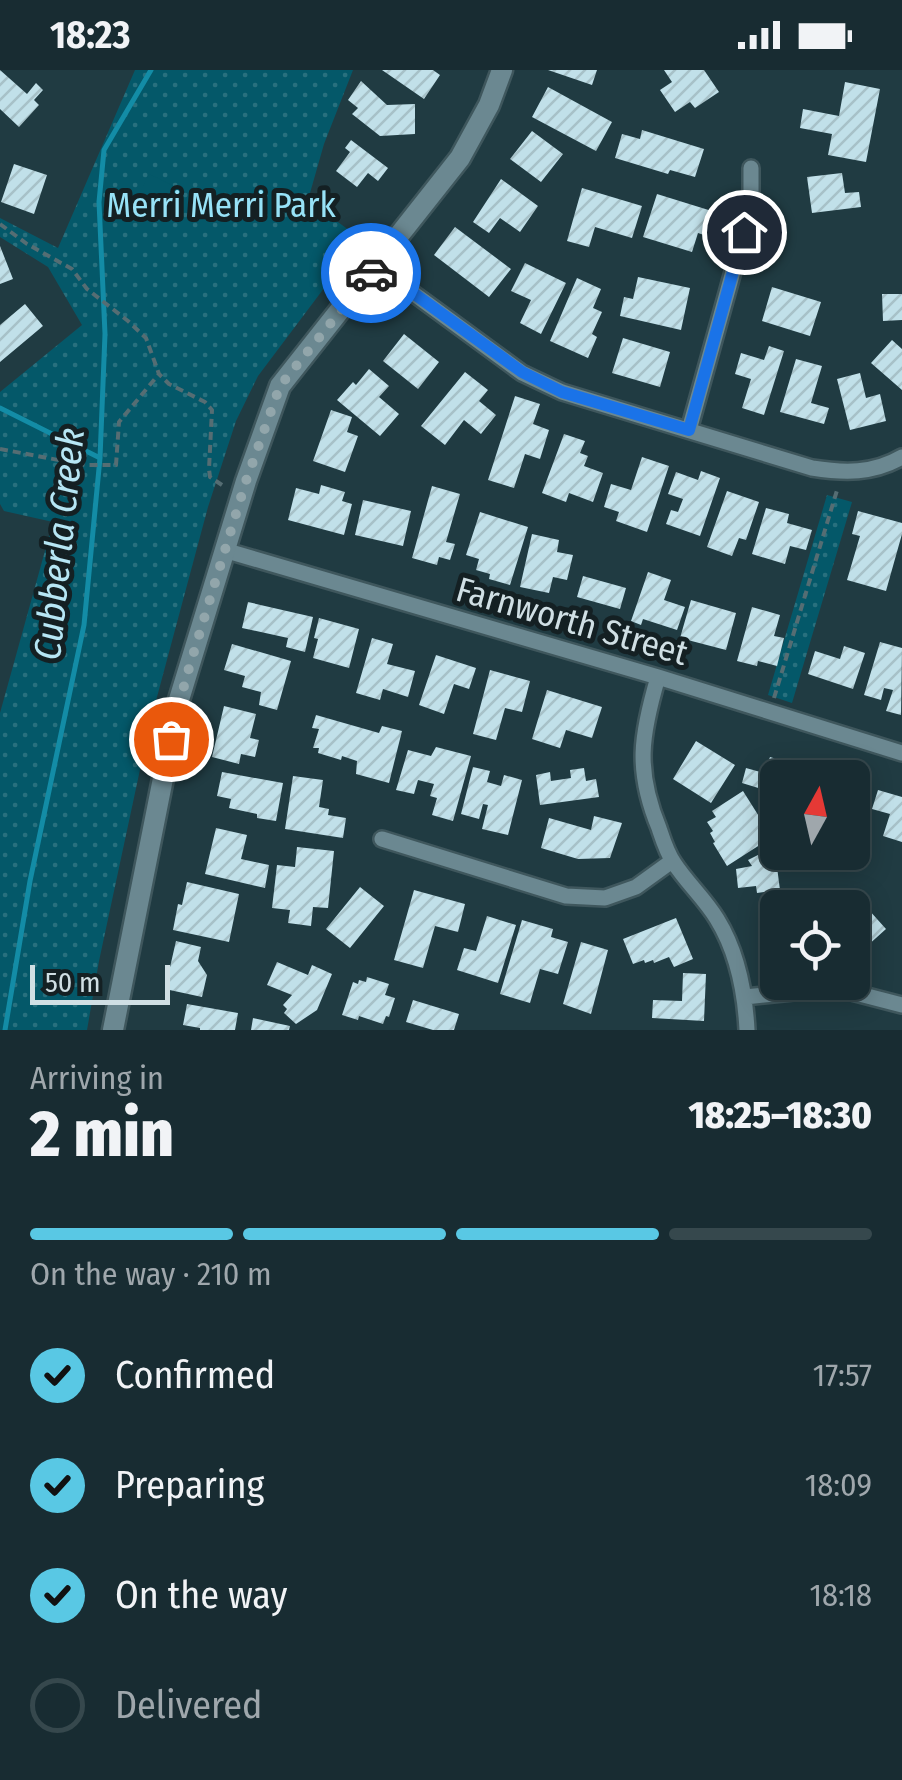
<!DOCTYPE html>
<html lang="en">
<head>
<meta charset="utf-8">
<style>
	body { margin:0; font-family:"Fira Sans Condensed",sans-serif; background:#25383e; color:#f1f3f6; height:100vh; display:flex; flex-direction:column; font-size:38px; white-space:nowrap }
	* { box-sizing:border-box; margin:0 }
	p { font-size:32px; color:#9fa7ac }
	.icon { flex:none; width:55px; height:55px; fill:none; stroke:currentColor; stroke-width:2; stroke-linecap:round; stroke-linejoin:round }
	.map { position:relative; height:960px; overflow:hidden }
	.details { display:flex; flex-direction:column; background:#182c32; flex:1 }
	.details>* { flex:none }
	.needle { width:65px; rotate:8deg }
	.controls { position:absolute; left:760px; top:690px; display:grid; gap:20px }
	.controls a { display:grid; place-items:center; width:110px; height:110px; border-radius:15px; background:#182c32; box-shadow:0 5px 25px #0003,0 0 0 2px #36484d; font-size:50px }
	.scale { position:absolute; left:30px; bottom:25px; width:140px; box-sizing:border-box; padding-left:10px; border:5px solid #d0dfe4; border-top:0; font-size:28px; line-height:35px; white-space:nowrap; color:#d0dfe4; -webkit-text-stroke:8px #142023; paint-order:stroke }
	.pin { position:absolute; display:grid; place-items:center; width:85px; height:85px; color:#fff; margin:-42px; border:5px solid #fff; border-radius:50%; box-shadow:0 2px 10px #0007 }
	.courier { position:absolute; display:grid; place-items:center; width:100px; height:100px; margin:-50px; border:8px solid #1a73e8; border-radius:50%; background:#fff; color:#222; box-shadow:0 2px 12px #0007 }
	.headline em { font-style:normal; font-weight:800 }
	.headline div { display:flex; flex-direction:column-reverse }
	.headline { display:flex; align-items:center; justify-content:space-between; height:170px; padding:0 30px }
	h1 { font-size:65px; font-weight:800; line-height:75px }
	.bar { display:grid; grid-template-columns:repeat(4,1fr); gap:15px 10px; align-content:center; height:120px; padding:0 30px }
	.bar i { height:12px; border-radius:8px; background:#36484d }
	.bar .on { background:#59c8e4 }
	.bar p { grid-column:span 4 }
	ol { padding:0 30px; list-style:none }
	li { display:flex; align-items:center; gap:30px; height:110px }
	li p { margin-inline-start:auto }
	li .icon { padding:10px; border-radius:50%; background:#59c8e4; color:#111; stroke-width:4 }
	li:last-child { color:#9fa7ac }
	li i { width:55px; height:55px; border:5px solid #36484d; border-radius:50% }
	.status { display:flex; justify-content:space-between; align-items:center; height:70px; padding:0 50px; background:#182c32; direction:ltr }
	.status svg { height:28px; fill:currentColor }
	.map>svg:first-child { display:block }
</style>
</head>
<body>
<div class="status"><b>18:23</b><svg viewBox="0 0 49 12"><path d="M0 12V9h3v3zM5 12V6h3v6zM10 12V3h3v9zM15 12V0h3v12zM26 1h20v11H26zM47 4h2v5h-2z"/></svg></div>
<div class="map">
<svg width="902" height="960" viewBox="0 0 902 960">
	<defs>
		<pattern id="grass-dots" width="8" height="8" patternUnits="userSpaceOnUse" patternTransform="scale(2.5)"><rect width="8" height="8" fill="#045869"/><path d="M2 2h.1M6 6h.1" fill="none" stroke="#28707e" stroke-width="1.8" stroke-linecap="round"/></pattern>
		<pattern id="building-hatch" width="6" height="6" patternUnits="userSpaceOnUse" patternTransform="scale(2.5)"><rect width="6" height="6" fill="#c1e0e9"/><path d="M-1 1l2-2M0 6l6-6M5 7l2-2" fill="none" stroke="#a7c1c8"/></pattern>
	</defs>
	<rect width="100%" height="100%" fill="#203b42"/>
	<path fill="url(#grass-dots)" d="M135 0H353L324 74 308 130 361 169 258 306 236 351 208 437 150 653 99 891 87 960H0V643L53 452 4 441 0 434V322L82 255 48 197 0 167V148L58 178Z
		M827 425 852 432 792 633 768 625Z"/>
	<path fill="#045869" d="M149 104 180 119 166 149 134 135Z"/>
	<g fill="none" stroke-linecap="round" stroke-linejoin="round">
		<path stroke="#138ca6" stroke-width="5" d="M0 338 100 388
			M5 960 30 811 84 555 100 388 105 264 99 132 104 80 151 0"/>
	</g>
	<path fill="url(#building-hatch)" d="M0 0 27 24 36 13 43 20 34 30 39 35 19 57 0 39Z
		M382 0H433L440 5 424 29Z
		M548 0H597L592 15Z
		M664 0H704L719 22 695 38 690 32 675 42 660 20 672 12Z
		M361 11 387 35 415 34V64L380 66 352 44 358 38 348 30Z
		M845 12 880 19 866 92 828 85 832 64 800 58 803 39 839 46Z
		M548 17 612 52 596 81 532 47Z
		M642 60 704 79 695 107 670 100 668 104 615 88 622 64 640 69Z
		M532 61 563 84 541 112 510 89Z
		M351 70 388 98 378 111 368 103 357 117 336 101 350 82 345 78Z
		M14 94 47 105 34 144 1 132Z
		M842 103 845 123 859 122 861 137 812 143 807 107Z
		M501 109 538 136 520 162 500 148 489 163 473 152Z
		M582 118 642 136 632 168 595 157 589 177 567 171Z
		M657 124 715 142 707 166 698 163 692 182 643 167Z
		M455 157 511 199 489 227 434 185Z
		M0 176 13 209 0 214Z
		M525 193 566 213 541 264 520 253 531 230 511 221Z
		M638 207 690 218 681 260 620 246 624 227 633 229Z
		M577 208 601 219 593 238 602 242 592 264 597 267 588 288 550 271Z
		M772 217 821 232 810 266 762 251Z
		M882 224H902V250L883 251Z
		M25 234 43 256 0 292V255Z
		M404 264 439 292 418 319 383 291Z
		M623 268 670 282 660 317 612 303Z
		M892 270 902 279V320L871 293Z
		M769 276 784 281 764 345 742 338 751 309 735 304 741 283 764 290Z
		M796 289 822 296 811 333 829 338 824 354 780 342Z
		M369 299 389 316 379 327 399 344 380 366 337 330 353 312 356 315Z
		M465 302 488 320 479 331 496 345 481 364 464 350 445 375 421 356Z
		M860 303 866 328 880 324 886 351 850 360 837 309Z
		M515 326 540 334 533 354 549 360 540 389 525 384 514 418 488 410Z
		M331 340 352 347 347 362 358 366 345 402 313 391Z
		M564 364 585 371 580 383 588 386 584 396 603 403 593 432 569 423 566 432 542 423Z
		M642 387 669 396 647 462 616 451 619 442 604 437 611 414 631 420Z
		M701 401 720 408 700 466 666 454 671 440 678 442 683 429 668 424 676 402 698 410Z
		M321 415 345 422 342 431 352 434 344 465 288 450 296 418 319 424Z
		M432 416 460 424 446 472 455 474 450 490 439 487 437 495 412 488Z
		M727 421 759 432 746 470 739 468 732 486 707 477Z
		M363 430 411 441 403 476 355 465Z
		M766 438 789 444 787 453 812 460 806 480 790 476 785 494 752 484Z
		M858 441 902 453V464L886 521 847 510 860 466 852 464Z
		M480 442 528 457 510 515 489 509 490 504 476 500 479 489 466 485Z
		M532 464 559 470 557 482 573 485 567 510 553 507 549 523 520 517Z
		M648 502 671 510 664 530 685 537 677 560 643 549 641 555 631 551Z
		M583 506 626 518 620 539 577 527Z
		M691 530 736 543 726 580 680 568Z
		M248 532 313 547 305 582 286 577 288 568 242 558Z
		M752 537 780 545 774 566 784 568 777 596 758 591 757 596 737 591Z
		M319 548 359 559 349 598 313 588 318 569 314 568Z
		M372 568 393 574 387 594 415 601 408 627 383 619 380 630 356 623Z
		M880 572 902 578 901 645 886 641 893 620 884 618 881 630 864 625Z
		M232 574 291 591 277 640 259 635 261 622 242 617 245 606 224 600Z
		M844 576 865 583 853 619 808 604 815 581 840 589Z
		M436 585 476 598 469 619 454 614 444 644 419 635Z
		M490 600 530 611 522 642 505 638 496 670 473 664Z
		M547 620 602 637 592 668 566 660 560 678 532 669Z
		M224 636 256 644 250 668 259 670 255 687 241 684 239 694 212 687Z
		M316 645 379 663 382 656 402 661 389 713 356 704 357 691 342 686 341 690 318 683 319 678H313L319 659 312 658Z
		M696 671 735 695 711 733 673 709Z
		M436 677 471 686 453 751 432 745 437 728 430 726 434 714 418 710 414 724 396 720 408 680 431 686Z
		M770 687 809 699 807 708H778V724L742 713 746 698 764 703Z
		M473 697 490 701 487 712 501 716 504 705 522 710 508 765 482 759 488 735 483 734 479 749 461 744Z
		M584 698 586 711 596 709 599 727 540 735 536 705 550 702 551 711 571 708 570 700Z
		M222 702 283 713 276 751 257 748V744L229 738 231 729 217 726Z
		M293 706 323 710 319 737 329 739 328 745 346 748 343 768 285 759Z
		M878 720 902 727V772L883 766 890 744 872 739Z
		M743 721 772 767 727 796 713 773 715 772 710 763 713 761 707 752 716 747 712 741Z
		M594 746 622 753 610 788 578 789 541 778 549 748 591 760Z
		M216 758 247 765 241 789 269 795 265 818 205 804Z
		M778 775V782H808L812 785 803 798 785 794 777 797 780 820 757 823 756 816 738 818 736 799 752 796 748 790Z
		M297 777 334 781 328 838 313 837 311 856 288 853 290 840 272 838 277 795 295 797Z
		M187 812 239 824 229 872 173 860 178 834 182 835Z
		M360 817 384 836 350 878 326 859Z
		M414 820 465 834 458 862 435 856 423 898 394 890Z
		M860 830 886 859 866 877 853 862 856 859 852 855V836Z
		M487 846 516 855 498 913 457 900 464 878 476 881Z
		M676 848 693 889 674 897 669 887 654 893 653 890 645 893 644 890 633 894 623 869Z
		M522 850 553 859 551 867 568 872 558 904 540 899 530 933 500 924Z
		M176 871 201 877 198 891 207 905 202 927 165 919Z
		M581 872 608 880 591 944 563 934Z
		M277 892 308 905 312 895 332 904 317 940 296 954 284 943 287 939 283 935 292 925 267 915Z
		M683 903 706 904 704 951 652 948 653 930 682 931Z
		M367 907 389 914 385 925 395 928 389 947 386 946 383 954 359 946 358 950 342 945 353 912 358 914 359 910 366 912Z
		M413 930 459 944 454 960H433L406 952Z
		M187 934 238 943 235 960H200V958L183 955Z
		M253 948 290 956 289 960H251Z"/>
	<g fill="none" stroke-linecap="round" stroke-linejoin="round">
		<defs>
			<path id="minor" d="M376 196 522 303 562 322 812 398C844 403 873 404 902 387
				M689 360 744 162 751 134V98
				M224 480 658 607 902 683
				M658 607C641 665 635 700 659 758 663 770 667 783 674 793 687 813 705 829 717 849 738 883 745 921 747 960
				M382 769 566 826 605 828 636 817 672 791
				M745 927 813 920H844L902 935"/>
			<path id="tertiary" d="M113 960 178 633 246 411 280 316 460 88 489 35 502 0"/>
		</defs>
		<use href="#minor" stroke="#3f575d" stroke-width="20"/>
		<use href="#tertiary" stroke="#3f575d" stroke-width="25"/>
		<path stroke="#556d73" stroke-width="4" stroke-dasharray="8 5" stroke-linecap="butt" d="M0 154 27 174 72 199 87 219 128 251 146 268 159 304 169 314 205 332 212 340 209 399 210 407 222 415
			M0 379 85 395H116L119 352 159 304
			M774 628 838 417"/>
		<use href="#minor" stroke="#6b8891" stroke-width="15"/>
		<use href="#tertiary" stroke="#6b8891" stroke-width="20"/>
	</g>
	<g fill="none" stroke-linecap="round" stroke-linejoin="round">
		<path stroke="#92a6ab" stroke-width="10" stroke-dasharray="0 18" d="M171 669 186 608 246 411 280 316 371 203"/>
		<path stroke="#1a73e8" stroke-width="12" d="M371 203 376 196 522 302 562 322 689 360 744 162"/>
	</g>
	<g text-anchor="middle" stroke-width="10" stroke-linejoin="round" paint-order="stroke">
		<g font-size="35" fill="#97e2f7" stroke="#142023">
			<text x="221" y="147">Merri Merri Park</text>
		</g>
		<g font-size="35" fill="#d0dfe4" stroke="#142023">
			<text transform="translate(572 551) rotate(16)" y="12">Farnworth Street</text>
		</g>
		<g font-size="38" font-style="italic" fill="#b6e6f4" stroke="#142023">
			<text transform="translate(59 474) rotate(-84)" y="13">Cubberla Creek</text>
		</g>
	</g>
</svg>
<div class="controls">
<a><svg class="needle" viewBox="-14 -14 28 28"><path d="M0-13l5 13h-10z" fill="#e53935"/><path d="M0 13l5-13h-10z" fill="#9fa7ac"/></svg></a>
<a><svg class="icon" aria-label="locate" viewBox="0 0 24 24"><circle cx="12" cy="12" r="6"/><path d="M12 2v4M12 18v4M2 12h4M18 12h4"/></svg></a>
</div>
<div class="scale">50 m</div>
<div class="pin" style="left:171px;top:669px;background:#ea580c"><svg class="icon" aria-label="bag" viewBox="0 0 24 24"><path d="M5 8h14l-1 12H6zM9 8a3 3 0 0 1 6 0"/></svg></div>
<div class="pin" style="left:744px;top:162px;background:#1f2937"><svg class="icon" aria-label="home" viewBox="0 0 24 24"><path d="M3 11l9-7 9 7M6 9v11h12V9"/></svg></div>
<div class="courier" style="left:371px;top:203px"><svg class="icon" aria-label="car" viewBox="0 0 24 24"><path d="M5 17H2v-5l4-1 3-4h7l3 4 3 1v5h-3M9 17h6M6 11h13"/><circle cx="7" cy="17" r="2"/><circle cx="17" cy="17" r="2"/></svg></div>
</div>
<section class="details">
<div class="headline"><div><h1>2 min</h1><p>Arriving in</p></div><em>18:25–18:30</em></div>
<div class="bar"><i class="on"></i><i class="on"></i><i class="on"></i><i></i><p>On the way · 210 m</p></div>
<ol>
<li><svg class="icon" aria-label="check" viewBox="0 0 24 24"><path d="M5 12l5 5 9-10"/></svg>Confirmed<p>17:57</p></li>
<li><svg class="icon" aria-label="check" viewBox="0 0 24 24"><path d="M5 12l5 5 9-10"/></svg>Preparing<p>18:09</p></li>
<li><svg class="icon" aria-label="check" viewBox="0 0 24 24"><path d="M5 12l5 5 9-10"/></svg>On the way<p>18:18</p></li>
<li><i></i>Delivered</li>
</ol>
</section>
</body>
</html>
